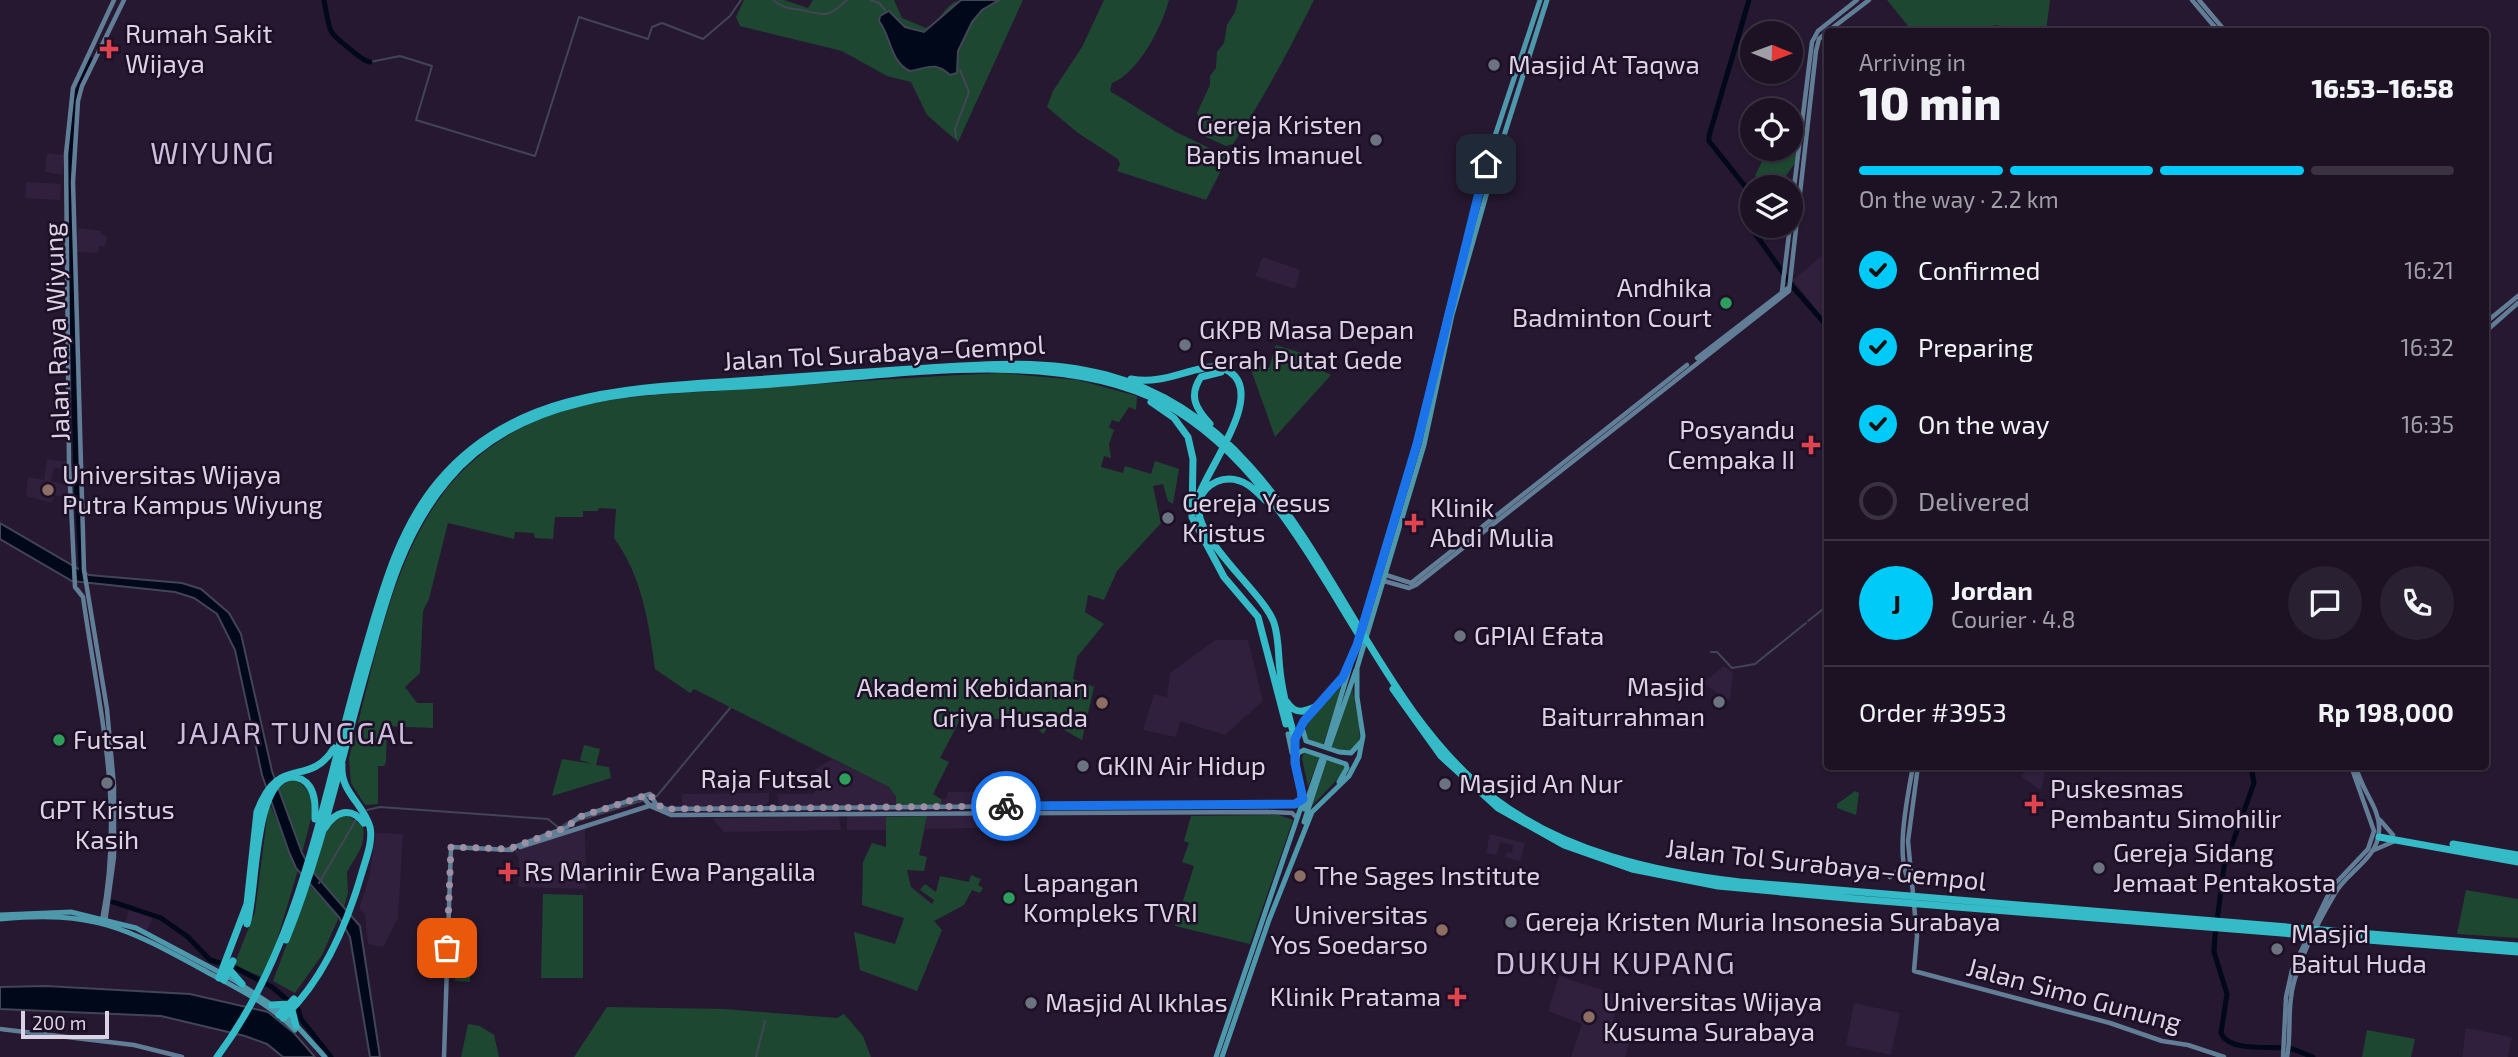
<!DOCTYPE html>
<html lang="en">
<head>
<meta charset="utf-8">
<style>
	body { margin:0; font-family:"Exo 2",sans-serif; background:#292031; color:#f1f3f6; height:100vh; display:flex; flex-direction:column; font-size:26px; white-space:nowrap }
	* { box-sizing:border-box; margin:0 }
	p { font-size:23px; color:#a09ea6 }
	.icon { flex:none; width:38px; height:38px; fill:none; stroke:currentColor; stroke-width:2; stroke-linecap:round; stroke-linejoin:round }
	.map { position:relative; flex:1; overflow:hidden }
	.sheet { position:absolute; left:1824px; top:28px; width:665px; height:742px; display:flex; flex-direction:column; background:#1c1224; border-radius:7px; box-shadow:0 2px 5px #0004,0 0 0 2px #3a3241 }
	.sheet>* { flex:none }
	.needle { width:46px; rotate:91deg }
	.tools { position:absolute; left:1740px; top:21px; display:grid; gap:14px }
	.tools a { display:grid; place-items:center; width:63px; height:63px; border-radius:50%; background:#1c1224; box-shadow:0 2px 5px #0004,0 0 0 2px #3a3241; font-size:35px }
	.scale { position:absolute; left:21px; bottom:18px; width:88px; box-sizing:border-box; padding-left:7px; border:4px solid #dbd2e3; border-top:0; font-size:19px; line-height:24px; white-space:nowrap; color:#dbd2e3; -webkit-text-stroke:5px #1c0f26; paint-order:stroke }
	.pin { position:absolute; display:grid; place-items:center; width:60px; height:60px; color:#fff; margin:-30px; border-radius:14px; box-shadow:0 4px 10px #0006 }
	.courier { position:absolute; display:grid; place-items:center; width:70px; height:70px; margin:-35px; border:5px solid #1a73e8; border-radius:50%; background:#fff; color:#222; box-shadow:0 2px 9px #0007 }
	.summary em { font-style:normal; font-weight:800 }
	.summary div { display:flex; flex-direction:column-reverse }
	.summary { display:flex; align-items:center; justify-content:space-between; height:119px; padding:0 35px }
	h1 { font-size:46px; font-weight:800; line-height:52px }
	.bar { display:grid; grid-template-columns:repeat(4,1fr); gap:10px 7px; align-content:center; height:84px; padding:0 35px }
	.bar i { height:9px; border-radius:5px; background:#3a3241 }
	.bar .active { background:#00cbf8 }
	.bar p { grid-column:span 4 }
	.line { display:flex; align-items:center; gap:18px; padding:0 35px; border-top:2px solid #3a3241 }
	.line div { flex:1 }
	.round { display:grid; place-items:center; flex:none; width:74px; height:74px; border-radius:37px; background:#292031 }
	ol { padding:0 35px; list-style:none }
	li { display:flex; align-items:center; gap:21px; height:77px }
	li p { margin-inline-start:auto }
	li .icon { padding:7px; border-radius:50%; background:#00cbf8; color:#111; stroke-width:4 }
	li:last-child { color:#a09ea6 }
	li i { width:38px; height:38px; border:4px solid #3a3241; border-radius:50% }
	.map>svg:first-child { display:block }
</style>
</head>
<body>
<div class="map">
<svg width="2518" height="1057" viewBox="0 0 2518 1057">
	<rect width="100%" height="100%" fill="#261830"/>
	<path fill="#301f3d" d="M47 153 64 155 62 175 45 172Z
		M26 182 61 184 60 200 25 198Z
		M78 228 101 231V234L107 236 105 247 99 246 98 253 76 252Z
		M1827 252V324L1793 280Z
		M1263 257 1300 270 1295 289 1255 276Z
		M47 459 68 462 67 469 54 468 51 481 70 486 67 498 54 495 52 503 26 496 28 477 44 480Z
		M1215 640H1248L1263 701 1225 735 1180 721 1176 737 1143 730 1154 694 1167 697 1170 673Z
		M1724 666 1733 673 1730 700 1717 697 1718 694 1703 683Z
		M832 759 889 787 896 798V805H779L777 794H815L816 769Z
		M2029 767H2046L2041 791 2021 776Z
		M1011 791V795L1038 794 1036 804 941 805V799H946L948 792Z
		M769 793V802L765 805 683 807 681 797 683 794Z
		M1035 814 1030 827 925 829 927 816Z
		M851 815 886 817V830H847V817Z
		M839 816 841 830 724 832 712 818Z
		M585 828 586 889 518 887 519 859 514 851Z
		M376 833 403 834 398 918 383 947 368 944 365 914 359 909 369 878Z
		M1490 834 1525 843 1520 861 1505 857 1507 852 1512 853 1513 845 1500 842 1497 855 1486 853Z
		M129 909 153 917 147 931 125 922Z
		M1559 976 1621 996 1608 1035 1629 1044 1625 1057H1571L1582 1024 1548 1011Z
		M1854 1003 1900 1013 1891 1055 1846 1045Z
		M2466 1028 2512 1037 2508 1057H2462Z"/>
	<path fill="#1e4732" d="M744 0H784L808 8 813 0H894L902 18 926 28C939 24 943 8 955 2 967 0 1008 0 1023 0L958 142 927 115 911 82 887 76 842 51 740 26 736 17Z
		M1104 0H1169C1162 27 1138 73 1112 83L1110 91 1176 132 1228 157 1206 200 1117 171 1120 164 1118 159 1078 133 1047 107 1053 91 1082 47Z
		M1238 0H1314C1289 50 1264 98 1233 144L1226 146 1206 137 1197 113 1210 85V76L1216 68 1217 52 1224 43 1227 25 1235 12Z
		M1887 0H2050L2046 31 1994 25 1993 31 1913 32Z
		M1790 137 1800 140 1795 163 1778 187H1770L1755 176 1768 149H1790Z
		M1276 345 1317 358 1315 367 1331 375 1275 437 1249 364 1269 368Z
		M1000 373 1078 380 1137 396 1136 410 1129 407 1119 422 1112 420 1109 427 1114 430 1109 444 1111 458 1104 456 1101 467 1123 473 1125 466 1151 474 1155 461 1179 469 1173 504 1168 501 1163 484 1153 486 1161 523 1117 571 1104 600 1088 595 1085 612 1104 624 1077 657 1073 679 1094 687 1082 740C1070 734 1062 727 1050 724L1043 734 1023 714 1013 725 1007 719 961 718 940 758 949 762 933 794 941 799V805H896V797L889 787 694 689 690 693 655 669C649 623 642 576 614 538L616 509 599 508 598 511H583V517H555L553 539 535 538 534 533 515 532 514 539 448 523 429 599 423 611 420 673 405 687 417 703H433V728L387 726 386 762 384 766H378V804L365 805 351 783 349 758C372 675 386 581 433 508 460 465 500 435 547 416 604 394 669 395 730 390 820 384 910 377 1000 373Z
		M1352 683C1354 704 1360 721 1360 743L1349 752 1331 748Z
		M1342 686 1323 745 1308 739 1305 733 1309 719Z
		M584 745 600 749 596 765 609 767 611 778 552 796 562 759 593 764 580 760Z
		M1304 752 1319 757 1308 787 1302 758Z
		M1327 760 1346 764 1347 769 1312 806Z
		M288 781H298L311 793 312 815 302 853 278 788Z
		M1855 791 1859 793 1856 815 1837 808V804Z
		M269 802 298 870 274 950 262 977 234 965 255 912Z
		M347 815 363 826C366 847 356 855 347 872L348 893 344 907 312 871C319 851 323 820 347 815Z
		M1279 815 1293 820 1250 944 1175 926 1194 866 1182 862 1189 843 1184 841 1191 816Z
		M927 816 919 855 927 857 924 871 907 870 911 887 932 904 934 900 920 890 925 884 936 892 940 876 969 882 971 875 981 879 978 885 983 888 980 893 972 890 964 905 934 921 942 930 917 991 860 970 854 932 895 944 904 918 862 905 863 862 872 843 886 847V817Z
		M309 885 339 917 322 955 295 993 273 981Z
		M2466 890 2518 899V938L2457 934Z
		M543 894 583 895V978H541Z
		M456 948 472 949 470 982 455 981Z
		M607 1007 724 1009 837 1018 844 1014 863 1036 871 1057H574Z
		M468 1024 480 1026 494 1035 499 1057H461Z
		M2367 1030 2415 1039 2411 1057H2362Z"/>
	<path fill="#00081a" stroke="#424556" stroke-width="2" d="M961 0H999L982 10 972 22 958 51 957 73 950 75C935 61 928 68 910 71 890 62 891 36 879 21L880 16 889 11 905 27 924 32Z
		M0 523 89 575 182 583 201 589 229 613 241 634 272 771 302 853 312 871 360 926 380 1057H370L350 937 339 917 296 868 289 852 262 775 235 650 217 614 194 598 175 592 72 581 0 539Z
		M46 986 190 994 268 1012 294 1033 315 1057H283L267 1044 245 1036 161 1016 0 1009V987Z"/>
	<g fill="none" stroke-linecap="round" stroke-linejoin="round">
		<path stroke="#424556" stroke-width="2" d="M773 0C785 10 792 8 806 11 828 16 828 17 847 0
			M870 0 879 3 885 10
			M370 62 400 56 432 66 416 120 535 156 579 17 648 39 652 27 662 23 703 39 730 16 741 0
			M956 137 955 129 969 92 960 70
			M1808 621 1827 606
			M1711 652H1717L1732 668 1755 664 1806 623
			M367 810 380 807 548 819 559 828 573 819 577 821 657 796 730 708
			M319 883 357 818
			M756 1057 765 1021"/>
		<path stroke="#00081a" stroke-width="5" d="M324 0C331 38 327 30 356 54 362 58 363 61 370 62
			M1749 0 1709 136V141L1752 195
			M1752 224V229L1793 287 1827 326
			M82 578 76 478 69 172 76 95 91 60
			M2251 766 2254 783 2224 867 2215 936 2214 952 2227 994 2221 1033C2229 1052 2268 1046 2285 1048 2294 1048 2304 1054 2313 1057
			M113 902 161 918 188 937 210 960 234 967 272 987 298 1009 301 1019 331 1057"/>
		<path stroke="#617e96" stroke-width="4.5" d="M2192 0 2219 32
			M2199 0 2226 32
			M1827 32 1869 0
			M1790 220 1812 42 1818 31 1857 0
			M1782 291 1790 226
			M2485 323 2518 296
			M2485 332 2518 303
			M1697 358 1788 288
			M1386 575 1411 583 1687 365
			M1384 581 1409 588 1416 585 1789 291 1816 51 1819 39 1827 32
			M1918 766 1908 841 1917 936 1914 971 2110 1023 2162 1041 2188 1045 2224 1057
			M643 797 650 806 671 815 1267 812 1292 813 1297 818
			M2380 820 2393 835
			M520 847 652 805
			M509 849 567 827 579 817 650 794 656 804 666 809 1295 804 1302 800
			M2374 850 2395 841
			M1890 877 1904 866
			M1910 883C1894 858 1908 795 1913 766
			M102 921C125 803 99 711 83 597L75 587 69 464 66 154 73 88 114 0
			M105 923 114 857V786L107 709 84 570 73 182 78 101 82 86 124 0
			M0 1029 134 1045 182 1057
			M444 1057 451 847 512 850
			M2283 1057 2286 997 2292 970 2332 887 2368 849 2374 831 2351 766
			M2287 1057C2291 1038 2288 1018 2291 998 2294 968 2318 922 2334 895 2346 872 2378 859 2379 831 2381 808 2360 789 2356 766"/>
		<path stroke="#4e98ab" stroke-width="5" d="M1302 727 1306 741 1339 752 1351 753 1361 742
			M1288 734 1292 753
			M1326 746 1417 444 1447 315 1493 142 1540 0
			M1329 747 1356 670
			M1297 758 1298 753 1304 750 1346 764 1347 768 1339 782
			M1304 809 1321 760
			M1304 822 1324 761
			M0 915 71 912 136 928 234 980 272 1005 287 1015 325 1057
			M0 919C95 910 126 928 207 972 238 989 270 1004 295 1030
			M1216 1057 1301 807 1295 739 1304 721 1329 695 1348 669
			M1222 1057 1269 920 1312 812 1349 776 1359 757 1363 736 1357 697V668L1424 445 1452 315 1495 164 1547 0"/>
		<path stroke="#34bbc7" stroke-width="7" d="M1131 379C1159 384 1178 373 1204 368 1214 366 1222 367 1230 372 1264 395 1210 465 1200 493
			M1151 402 1174 418 1188 437 1193 459 1192 517 1224 577 1258 617 1286 724
			M1210 424C1196 409 1188 396 1201 377L1221 372
			M1265 500C1255 490 1245 479 1229 479 1220 479 1212 483 1206 489 1172 525 1262 587 1274 623 1279 638 1278 655 1280 670 1282 693 1289 717 1295 739
			M1393 689 1441 756 1498 808 1564 845 1632 869 1718 886 1857 899 2518 952
			M1287 702C1295 715 1305 712 1317 706
			M325 828C335 811 351 806 364 823
			M2379 837 2518 862
			M2453 844 2518 855
			M247 924C257 894 253 779 292 777 300 777 306 781 310 787 316 797 315 808 315 819
			M286 940C322 851 342 755 368 664 386 598 403 533 448 480 481 440 529 415 580 403 642 387 710 389 773 384 891 376 1058 346 1165 404 1256 454 1309 555 1362 640
			M229 969 242 984
			M219 978 247 904 257 812C279 752 308 790 334 748
			M224 980 233 961
			M272 1005 289 1004
			M292 1010 296 1026
			M279 1015 294 999
			M283 1018C325 979 348 922 363 869 367 856 373 840 370 827 363 803 340 792 342 765
			M217 1057C304 941 324 787 365 650 382 592 398 530 438 482 513 391 628 388 737 381 795 377 853 373 911 369 975 365 1043 358 1106 375 1311 429 1342 681 1495 799 1565 852 1654 872 1740 882L2518 946"/>
	</g>
	<g fill="none" stroke-linecap="round" stroke-linejoin="round">
		<path stroke="#9c91a4" stroke-width="7" stroke-dasharray="0 12.6" d="M447 948 451 847 509 849 567 827 579 817 650 794 656 804 666 809 1006 806"/>
		<path stroke="#1a73e8" stroke-width="9" d="M1006 806 1295 804 1303 799 1295 763V739L1304 721 1343 677 1357 645 1417 444 1486 164"/>
	</g>
	<g fill="#e0444e" stroke="#1c0f26" stroke-width="2.5">
		<path d="M105.5 38.5h7v7h7v7h-7v7h-7v-7h-7v-7h7z"/>
		<path d="M1807.5 434.5h7v7h7v7h-7v7h-7v-7h-7v-7h7z"/>
		<path d="M1410.5 512.5h7v7h7v7h-7v7h-7v-7h-7v-7h7z"/>
		<path d="M2030.5 793.5h7v7h7v7h-7v7h-7v-7h-7v-7h7z"/>
		<path d="M504.5 861.5h7v7h7v7h-7v7h-7v-7h-7v-7h7z"/>
		<path d="M1453.5 986.5h7v7h7v7h-7v7h-7v-7h-7v-7h7z"/>
	</g>
	<g fill="#6b7280" stroke="#1c0f26" stroke-width="2.5">
		<circle cx="1494" cy="65" r="7"/>
		<circle cx="1376" cy="140" r="7"/>
		<circle cx="1185" cy="345" r="7"/>
		<circle cx="1168" cy="518" r="7"/>
		<circle cx="1460" cy="636" r="7"/>
		<circle cx="1719" cy="702" r="7"/>
		<circle cx="1083" cy="766" r="7"/>
		<circle cx="107" cy="783" r="7"/>
		<circle cx="1445" cy="784" r="7"/>
		<circle cx="2099" cy="868" r="7"/>
		<circle cx="1511" cy="922" r="7"/>
		<circle cx="2277" cy="949" r="7"/>
		<circle cx="1031" cy="1003" r="7"/>
	</g>
	<g fill="#2e9e5b" stroke="#1c0f26" stroke-width="2.5">
		<circle cx="1726" cy="303" r="7"/>
		<circle cx="59" cy="740" r="7"/>
		<circle cx="845" cy="779" r="7"/>
		<circle cx="1009" cy="898" r="7"/>
	</g>
	<g fill="#8d6e63" stroke="#1c0f26" stroke-width="2.5">
		<circle cx="48" cy="490" r="7"/>
		<circle cx="1102" cy="703" r="7"/>
		<circle cx="1300" cy="876" r="7"/>
		<circle cx="1442" cy="930" r="7"/>
		<circle cx="1589" cy="1017" r="7"/>
	</g>
	<g text-anchor="middle" stroke-width="5" stroke-linejoin="round" paint-order="stroke">
		<g font-size="26" fill="#dbd2e3" stroke="#1c0f26" text-anchor="start">
			<text x="125" y="43">Rumah Sakit<tspan x="125" dy="30">Wijaya</tspan></text>
			<text x="1508" y="74">Masjid At Taqwa</text>
			<text x="1362" y="134" text-anchor="end">Gereja Kristen<tspan x="1362" dy="30">Baptis Imanuel</tspan></text>
			<text x="1712" y="297" text-anchor="end">Andhika<tspan x="1712" dy="30">Badminton Court</tspan></text>
			<text x="1199" y="339">GKPB Masa Depan<tspan x="1199" dy="30">Cerah Putat Gede</tspan></text>
			<text x="1795" y="439" text-anchor="end">Posyandu<tspan x="1795" dy="30">Cempaka II</tspan></text>
			<text x="62" y="484">Universitas Wijaya<tspan x="62" dy="30">Putra Kampus Wiyung</tspan></text>
			<text x="1182" y="512">Gereja Yesus<tspan x="1182" dy="30">Kristus</tspan></text>
			<text x="1430" y="517">Klinik<tspan x="1430" dy="30">Abdi Mulia</tspan></text>
			<text x="1474" y="645">GPIAI Efata</text>
			<text x="1705" y="696" text-anchor="end">Masjid<tspan x="1705" dy="30">Baiturrahman</tspan></text>
			<text x="1088" y="697" text-anchor="end">Akademi Kebidanan<tspan x="1088" dy="30">Griya Husada</tspan></text>
			<text x="73" y="749">Futsal</text>
			<text x="1097" y="775">GKIN Air Hidup</text>
			<text x="831" y="788" text-anchor="end">Raja Futsal</text>
			<text x="1459" y="793">Masjid An Nur</text>
			<text x="2050" y="798">Puskesmas<tspan x="2050" dy="30">Pembantu Simohilir</tspan></text>
			<text x="107" y="819" text-anchor="middle">GPT Kristus<tspan x="107" dy="30">Kasih</tspan></text>
			<text x="2113" y="862">Gereja Sidang<tspan x="2113" dy="30">Jemaat Pentakosta</tspan></text>
			<text x="524" y="881">Rs Marinir Ewa Pangalila</text>
			<text x="1314" y="885">The Sages Institute</text>
			<text x="1023" y="892">Lapangan<tspan x="1023" dy="30">Kompleks TVRI</tspan></text>
			<text x="1428" y="924" text-anchor="end">Universitas<tspan x="1428" dy="30">Yos Soedarso</tspan></text>
			<text x="1525" y="931">Gereja Kristen Muria Insonesia Surabaya</text>
			<text x="2291" y="943">Masjid<tspan x="2291" dy="30">Baitul Huda</tspan></text>
			<text x="1441" y="1006" text-anchor="end">Klinik Pratama</text>
			<text x="1603" y="1011">Universitas Wijaya<tspan x="1603" dy="30">Kusuma Surabaya</tspan></text>
			<text x="1045" y="1012">Masjid Al Ikhlas</text>
		</g>
		<g font-size="26" fill="#dbd2e3" stroke="#1c0f26">
			<text transform="translate(57 332) rotate(-92)" y="9">Jalan Raya Wiyung</text>
			<text transform="translate(884 353) rotate(-3)" y="9">Jalan Tol Surabaya–Gempol</text>
			<text transform="translate(1826 865) rotate(6)" y="9">Jalan Tol Surabaya–Gempol</text>
			<text transform="translate(2074 995) rotate(15)" y="9">Jalan Simo Gunung</text>
		</g>
		<g font-size="30" letter-spacing="2" fill="#cdbcdc" stroke="#1c0f26">
			<text x="213" y="164">WIYUNG</text>
			<text x="296" y="744">JAJAR TUNGGAL</text>
			<text x="1616" y="974">DUKUH KUPANG</text>
		</g>
	</g>
</svg>
<div class="tools">
<a><svg class="needle" viewBox="-14 -14 28 28"><path d="M0-13l5 13h-10z" fill="#e53935"/><path d="M0 13l5-13h-10z" fill="#a09ea6"/></svg></a>
<a><svg class="icon" aria-label="locate" viewBox="0 0 24 24"><circle cx="12" cy="12" r="6"/><path d="M12 2v4M12 18v4M2 12h4M18 12h4"/></svg></a>
<a><svg class="icon" aria-label="layers" viewBox="0 0 24 24"><path d="M12 4l9 5-9 5-9-5zM3 14l9 5 9-5"/></svg></a>
</div>
<div class="scale">200 m</div>
<div class="pin" style="left:447px;top:948px;background:#ea580c"><svg class="icon" aria-label="bag" viewBox="0 0 24 24"><path d="M5 8h14l-1 12H6zM9 8a3 3 0 0 1 6 0"/></svg></div>
<div class="pin" style="left:1486px;top:164px;background:#1f2937"><svg class="icon" aria-label="home" viewBox="0 0 24 24"><path d="M3 11l9-7 9 7M6 9v11h12V9"/></svg></div>
<div class="courier" style="left:1006px;top:806px"><svg class="icon" aria-label="bike" viewBox="0 0 24 24"><circle cx="6" cy="16" r="4"/><circle cx="18" cy="16" r="4"/><path d="M6 16l4-8h5l3 8M10 8l3 8H6M13 5h3"/></svg></div>
<section class="sheet">
<div class="summary"><div><h1>10 min</h1><p>Arriving in</p></div><em>16:53–16:58</em></div>
<div class="bar"><i class="active"></i><i class="active"></i><i class="active"></i><i></i><p>On the way · 2.2 km</p></div>
<ol>
<li><svg class="icon" aria-label="check" viewBox="0 0 24 24"><path d="M5 12l5 5 9-10"/></svg>Confirmed<p>16:21</p></li>
<li><svg class="icon" aria-label="check" viewBox="0 0 24 24"><path d="M5 12l5 5 9-10"/></svg>Preparing<p>16:32</p></li>
<li><svg class="icon" aria-label="check" viewBox="0 0 24 24"><path d="M5 12l5 5 9-10"/></svg>On the way<p>16:35</p></li>
<li><i></i>Delivered</li>
</ol>
<div class="line" style="height:126px"><b class="round" style="background:#00cbf8;color:#111">J</b><div><b>Jordan</b><p>Courier · 4.8</p></div><a class="round"><svg class="icon" aria-label="chat" viewBox="0 0 24 24"><path d="M4 5h16v11H9l-5 4z"/></svg></a><a class="round"><svg class="icon" aria-label="phone" viewBox="0 0 24 24"><path d="M5 4h4l2 5-3 2q2 4 5 5l2-3 5 2v4C11 20 4 13 5 4z"/></svg></a></div>
<div class="line" style="height:91px"><div>Order #3953</div><b>Rp 198,000</b></div>
</section>
</div>
</body>
</html>
